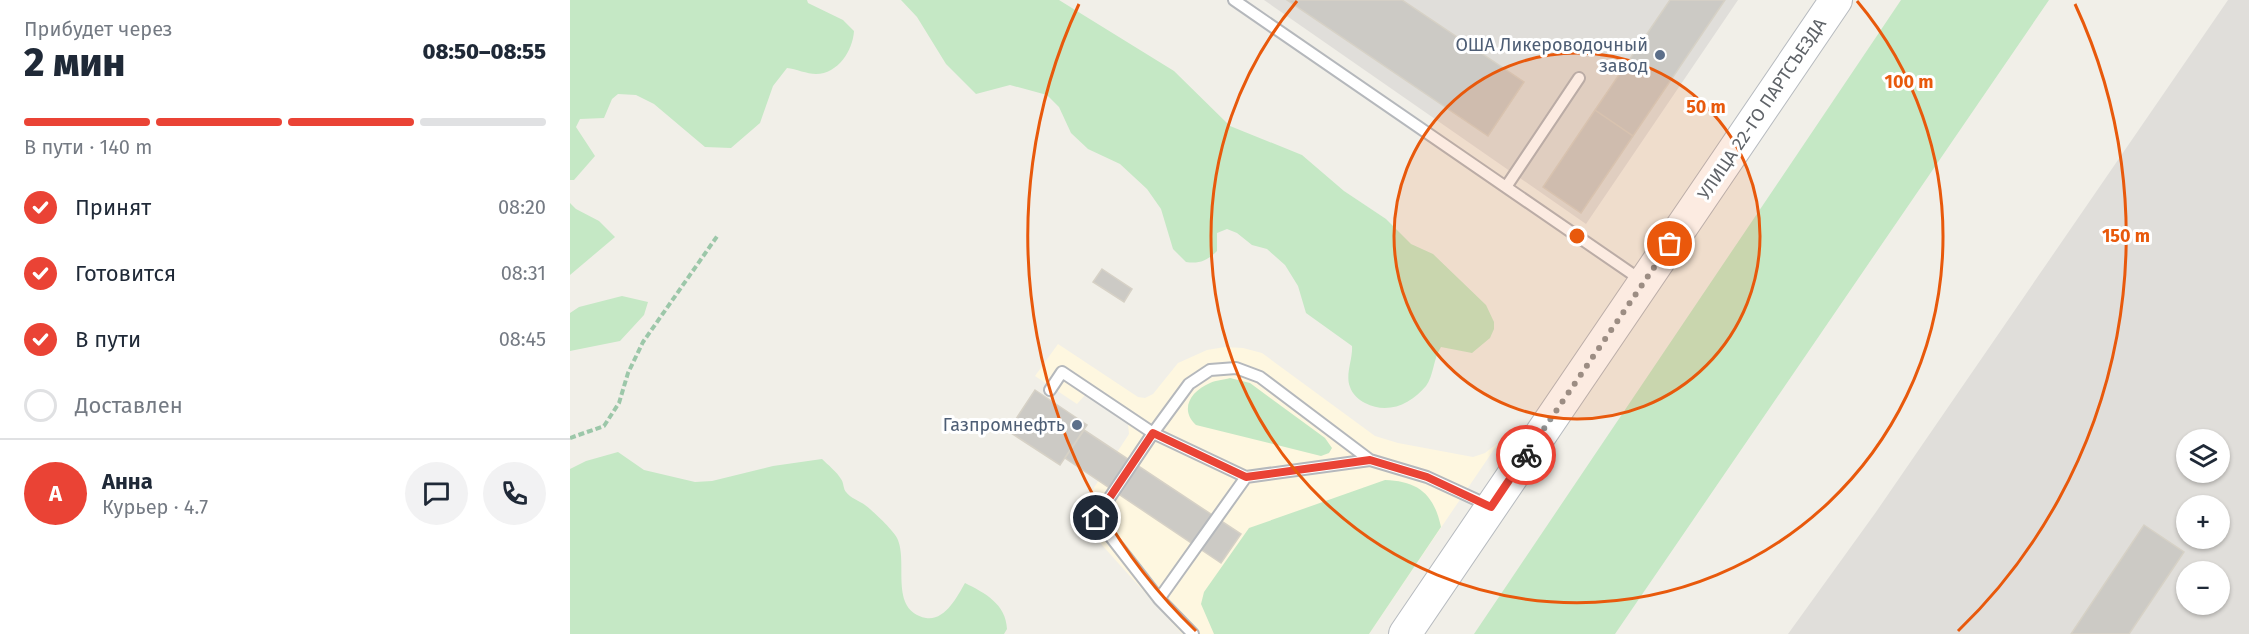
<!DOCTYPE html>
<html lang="ru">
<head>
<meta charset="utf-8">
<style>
	body { margin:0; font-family:"Fira Sans",sans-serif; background:#f2f2f3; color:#1f2937; height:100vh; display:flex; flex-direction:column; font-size:22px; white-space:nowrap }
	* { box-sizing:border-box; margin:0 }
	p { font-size:20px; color:#747a83 }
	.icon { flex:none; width:33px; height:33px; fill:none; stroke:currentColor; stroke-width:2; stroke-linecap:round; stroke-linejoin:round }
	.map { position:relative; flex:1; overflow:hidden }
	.panel { display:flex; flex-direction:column; background:#fff; width:570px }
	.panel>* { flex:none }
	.buttons { position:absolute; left:1606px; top:429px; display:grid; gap:12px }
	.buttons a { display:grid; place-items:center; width:54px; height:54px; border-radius:50%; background:#fff; box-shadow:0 2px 4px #0004; font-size:30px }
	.pin { position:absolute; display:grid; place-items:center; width:51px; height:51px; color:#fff; margin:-26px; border:3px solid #fff; border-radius:50%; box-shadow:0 2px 6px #0007 }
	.courier { position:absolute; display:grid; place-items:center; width:60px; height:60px; margin:-30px; border:4px solid #ea4335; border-radius:50%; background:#fff; color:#222; box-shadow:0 2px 8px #0007 }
	.summary em { font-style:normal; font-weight:800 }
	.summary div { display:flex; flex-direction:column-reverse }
	.summary { display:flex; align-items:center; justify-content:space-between; height:102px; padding:0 24px }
	h1 { font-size:39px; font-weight:800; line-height:45px }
	.bar { display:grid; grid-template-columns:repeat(4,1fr); gap:9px 6px; align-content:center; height:72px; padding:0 24px }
	.bar i { height:8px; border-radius:4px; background:#e0e1e3 }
	.bar .current { background:#ea4335 }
	.bar p { grid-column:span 4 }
	.line { display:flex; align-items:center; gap:15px; padding:0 24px; border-top:2px solid #e0e1e3 }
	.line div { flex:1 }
	.round { display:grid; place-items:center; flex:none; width:63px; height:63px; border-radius:32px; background:#f2f2f3 }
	ol { padding:0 24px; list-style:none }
	li { display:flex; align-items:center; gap:18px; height:66px }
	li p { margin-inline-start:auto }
	li .icon { padding:6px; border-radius:50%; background:#ea4335; color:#fff; stroke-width:4 }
	li:last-child { color:#747a83 }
	li i { width:33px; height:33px; border:3px solid #e0e1e3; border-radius:50% }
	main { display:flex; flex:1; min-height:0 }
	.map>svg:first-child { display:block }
</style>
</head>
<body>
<main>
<section class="panel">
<div class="summary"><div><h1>2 мин</h1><p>Прибудет через</p></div><em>08:50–08:55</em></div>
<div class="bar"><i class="current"></i><i class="current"></i><i class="current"></i><i></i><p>В пути · 140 m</p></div>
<ol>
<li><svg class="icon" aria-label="check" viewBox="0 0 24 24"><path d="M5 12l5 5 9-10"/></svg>Принят<p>08:20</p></li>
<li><svg class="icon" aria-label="check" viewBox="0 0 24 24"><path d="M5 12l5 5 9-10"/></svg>Готовится<p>08:31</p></li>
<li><svg class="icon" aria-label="check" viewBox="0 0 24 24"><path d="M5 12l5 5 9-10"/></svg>В пути<p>08:45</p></li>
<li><i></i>Доставлен</li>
</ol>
<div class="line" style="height:108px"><b class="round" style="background:#ea4335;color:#fff">А</b><div><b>Анна</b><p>Курьер · 4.7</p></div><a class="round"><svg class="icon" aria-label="chat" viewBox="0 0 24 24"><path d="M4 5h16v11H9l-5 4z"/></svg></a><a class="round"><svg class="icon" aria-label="phone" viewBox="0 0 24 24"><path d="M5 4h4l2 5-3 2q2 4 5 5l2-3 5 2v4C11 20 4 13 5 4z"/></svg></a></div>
</section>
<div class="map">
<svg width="1679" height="634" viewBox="0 0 1679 634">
	<rect width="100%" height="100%" fill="#f1efe8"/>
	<path fill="#fef7e0" d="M488 344 568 397 575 398 583 394 608 363 637 350 655 347 673 348 692 353 805 436 828 443 903 457 915 453 929 442 799 634H612L523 535 513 520 510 509 559 434 558 424 546 412 520 396 515 395 507 404 465 376Z"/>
	<path fill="#e0deda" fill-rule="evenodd" d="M694 0H1168L1016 224Z
		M1658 0H1679V634H1218L1306 512ZM1617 440H1650V472H1617ZM1617 506H1650V538H1617ZM1617 572H1650V604H1617Z"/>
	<path fill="#c5e8c5" d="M0 0H237L238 3 273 20 284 31C283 50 268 74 246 74 237 74 226 69 217 68L203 86 190 123 161 148 135 147 84 104 66 95 48 94 42 99 34 118 10 119 6 127 25 156 4 180H0Z
		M331 0H489L604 71 660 126 732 155 774 191 816 219 841 244 863 254 916 305 924 322V329L920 338 902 353 871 347C863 359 864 375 856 386 841 404 818 415 795 403 789 400 782 394 780 387 775 375 783 359 782 346L736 313 728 286 715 265 697 249 682 245 667 233 657 229 647 233V251C637 261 629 264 616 262L603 249 591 209 577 189 550 164 518 149 501 133 489 107 477 95 440 85 406 94 376 64 347 17Z
		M1331 0H1479L1045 634H904Z
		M0 203 6 209 29 221 45 237 0 275Z
		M52 296 78 302 74 315 50 341 0 351V313L9 307Z
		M660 378 680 383 755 438 762 448 759 453 751 456 626 425C609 409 621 391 640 383 646 380 653 380 660 378Z
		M48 452 74 470 125 482 142 481 203 466 252 459C258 465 267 472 271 479 274 483 273 489 276 492 280 498 290 501 295 505 302 510 323 530 327 538 339 562 318 610 356 618 375 621 387 597 395 583 415 593 436 604 437 629L434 634H0V469L16 461Z
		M815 480C848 481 864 494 871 527L799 634H644L631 604 634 592 679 528Z"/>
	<path fill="#cccac5" stroke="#d6d1c6" stroke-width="1.5" d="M717 0H832L954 82 918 136Z
		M1100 0H1155L1063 136 1025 110Z
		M1025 110 1063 136 1011 213 973 187Z
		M532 269 562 289 554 302 523 282Z
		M465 390 517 425 490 465 438 431Z
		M514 430 671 534 651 563 495 458Z
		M1574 525 1614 552 1559 634H1501Z"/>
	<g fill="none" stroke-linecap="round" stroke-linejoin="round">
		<defs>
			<path id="lane" d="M664 0 1071 280
				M936 187 1009 78
				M480 390 492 372 583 433 619 384 640 370 666 368 690 377 800 460
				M589 599 526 518 583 433 676 477
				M623 634 589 599 676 477 800 460 857 477 918 505"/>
			<path id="secondary" d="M835 634 1266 0"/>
		</defs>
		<use href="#lane" stroke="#b5b8bc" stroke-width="14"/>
		<use href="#secondary" stroke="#b6babf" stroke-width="34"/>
		<path stroke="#9cc7a9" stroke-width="4" stroke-dasharray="6 3" stroke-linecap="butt" d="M0 438 34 426 49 403 58 373 73 342 148 235"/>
		<use href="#lane" stroke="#fff" stroke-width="10"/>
		<use href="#secondary" stroke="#fff" stroke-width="32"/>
	</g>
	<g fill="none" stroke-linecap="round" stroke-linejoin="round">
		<path stroke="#929495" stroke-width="6" stroke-dasharray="0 10.8" d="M956 455 1100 244"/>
		<path stroke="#ea4335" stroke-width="8" d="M526 518 583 433 676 477 800 460 857 477 921 507 956 455"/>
	</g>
	<circle cx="1007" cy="236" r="183" fill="#e8590c" fill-opacity=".12"/>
	<g fill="none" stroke="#e8590c" stroke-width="3">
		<circle cx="1007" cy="236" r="183"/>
		<path d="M1287 1A366 366 0 1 1 727 1"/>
		<path d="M626 631A549 549 0 0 1 509 4M1505 4A549 549 0 0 1 1388 631"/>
	</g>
	<g fill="#5c6f8a" stroke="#fff" stroke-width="2">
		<circle cx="1090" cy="55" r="6"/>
		<circle cx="507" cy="425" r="6"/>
	</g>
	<g text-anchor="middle" stroke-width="6" stroke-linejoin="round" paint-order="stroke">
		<g font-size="18" fill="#4e5e75" stroke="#fff" text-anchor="end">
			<text x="1078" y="51">ОША Ликероводочный<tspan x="1078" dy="21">завод</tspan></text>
			<text x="495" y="431">Газпромнефть</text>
		</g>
		<g font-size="18" fill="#5f6368" stroke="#fff">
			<text transform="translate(1192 109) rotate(-56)" y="6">УЛИЦА 22-ГО ПАРТСЪЕЗДА</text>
		</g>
	</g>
	<circle cx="1007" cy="236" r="9" fill="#e8590c" stroke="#fff" stroke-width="3"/>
	<g font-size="18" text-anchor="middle" font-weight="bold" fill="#e8590c" stroke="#fff" stroke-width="6" stroke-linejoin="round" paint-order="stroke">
		<text x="1339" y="88">100 m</text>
		<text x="1136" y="113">50 m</text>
		<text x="1556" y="242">150 m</text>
	</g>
</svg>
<div class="buttons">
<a><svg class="icon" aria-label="layers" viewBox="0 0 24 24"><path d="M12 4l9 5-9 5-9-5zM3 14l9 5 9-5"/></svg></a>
<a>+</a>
<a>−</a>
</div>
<div class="pin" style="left:1100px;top:244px;background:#ea580c"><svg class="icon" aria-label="bag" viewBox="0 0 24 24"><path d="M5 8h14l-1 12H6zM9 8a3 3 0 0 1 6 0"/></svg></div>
<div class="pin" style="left:526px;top:518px;background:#1f2937"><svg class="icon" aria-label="home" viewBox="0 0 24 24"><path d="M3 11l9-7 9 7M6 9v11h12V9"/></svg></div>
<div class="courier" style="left:956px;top:455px"><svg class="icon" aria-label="bike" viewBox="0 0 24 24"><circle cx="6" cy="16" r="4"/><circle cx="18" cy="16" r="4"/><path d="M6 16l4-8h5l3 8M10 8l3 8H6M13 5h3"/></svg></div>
</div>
</main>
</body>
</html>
